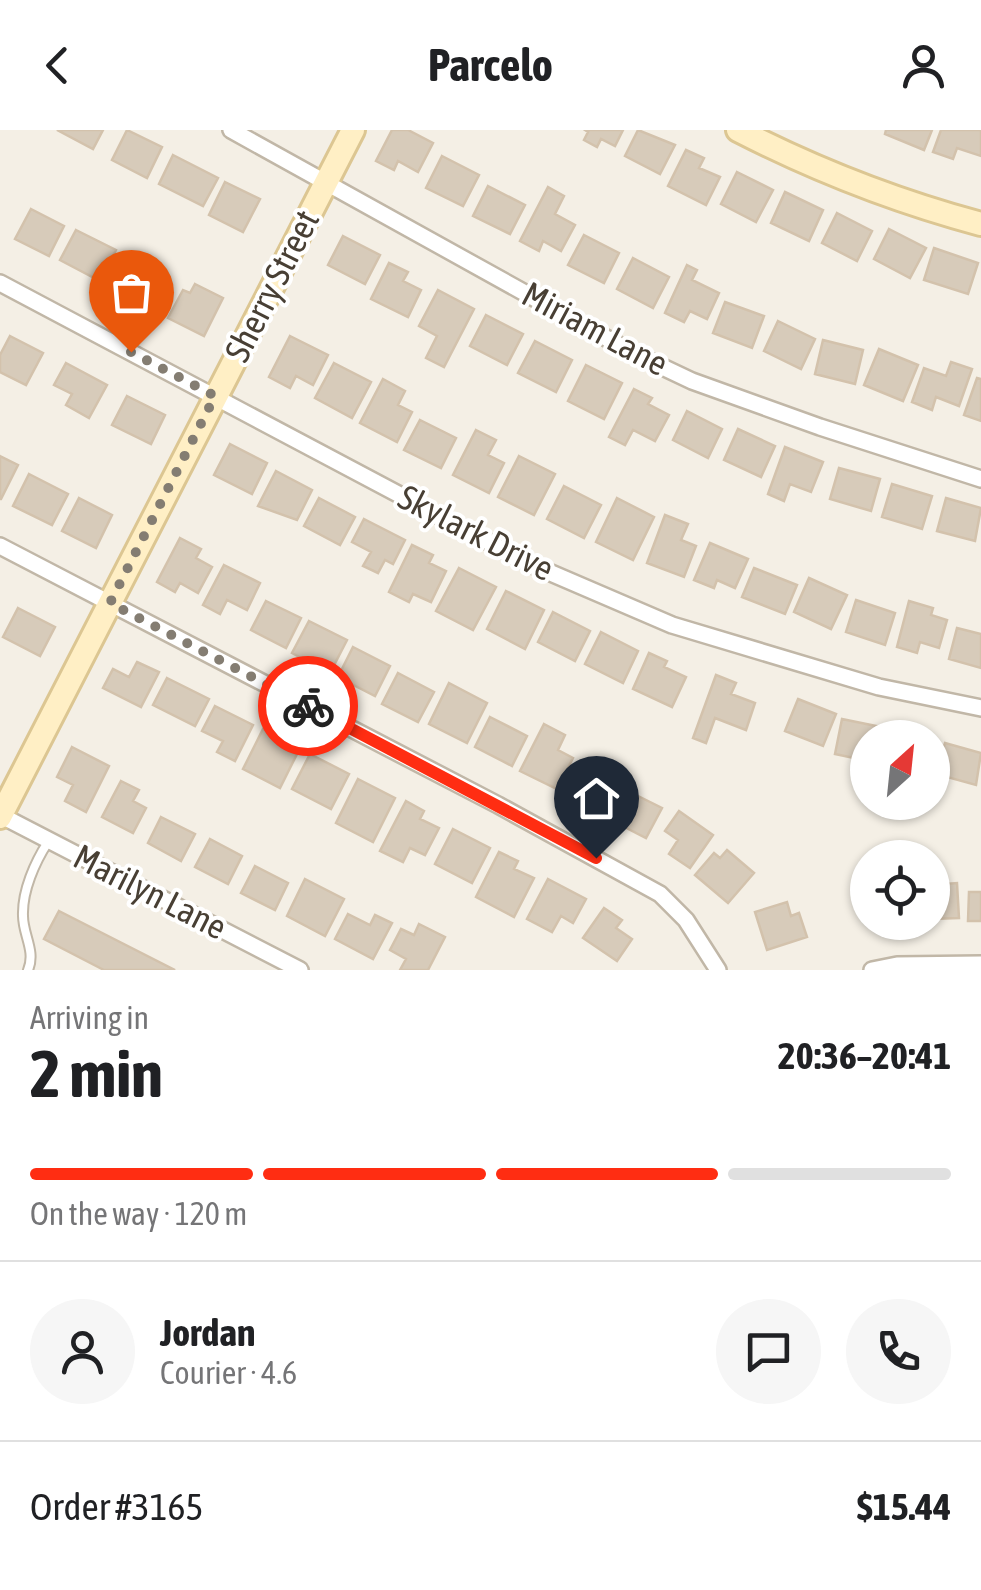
<!DOCTYPE html>
<html lang="en">
<head>
<meta charset="utf-8">
<style>
	body { margin:0; font-family:"Asap Condensed",sans-serif; background:#f6f6f6; color:#202124; height:100vh; display:flex; flex-direction:column; font-size:38px; white-space:nowrap }
	* { box-sizing:border-box; margin:0 }
	p { font-size:32px; color:#757577 }
	.icon { flex:none; width:55px; height:55px; fill:none; stroke:currentColor; stroke-width:2; stroke-linecap:round; stroke-linejoin:round }
	.map { position:relative; height:840px; overflow:hidden }
	.panel { display:flex; flex-direction:column; background:#fff; flex:1 }
	.panel>* { flex:none }
	.needle { width:65px; rotate:27deg }
	.buttons { position:absolute; left:850px; top:590px; display:grid; gap:20px }
	.buttons a { display:grid; place-items:center; width:100px; height:100px; border-radius:50%; background:#fff; box-shadow:0 2px 8px #0004; font-size:50px }
	.pin { position:absolute; display:grid; place-items:center; width:85px; height:85px; color:#fff; margin:-102px -42px; border-radius:50% 50% 50% 0; rotate:-45deg; box-shadow:0 0 10px #0007 }
	.pin .icon { rotate:45deg }
	.courier { position:absolute; display:grid; place-items:center; width:100px; height:100px; margin:-50px; border:8px solid #ff2d12; border-radius:50%; background:#fff; color:#222; box-shadow:0 2px 12px #0007 }
	.head em { font-style:normal; font-weight:700 }
	.head div { display:flex; flex-direction:column-reverse }
	.head { display:flex; align-items:center; justify-content:space-between; height:170px; padding:0 30px }
	h1 { font-size:65px; font-weight:700; line-height:75px }
	.bar { display:grid; grid-template-columns:repeat(4,1fr); gap:15px 10px; align-content:center; height:120px; padding:0 30px }
	.bar i { height:12px; border-radius:8px; background:#e0e0e0 }
	.bar .current { background:#ff2d12 }
	.bar p { grid-column:span 4 }
	.line { display:flex; align-items:center; gap:25px; padding:0 30px; border-top:2px solid #e0e0e0 }
	.line div { flex:1 }
	.round { display:grid; place-items:center; flex:none; width:105px; height:105px; border-radius:52px; background:#f6f6f6 }
	header { display:flex; justify-content:space-between; align-items:center; height:130px; padding:0 30px; background:#fff; font-size:45px; font-weight:700 }
	.map>svg:first-child { display:block }
</style>
</head>
<body>
<header><svg class="icon" aria-label="back" viewBox="0 0 24 24"><path d="M15 5l-7 7 7 7"/></svg>Parcelo<svg class="icon" aria-label="person" viewBox="0 0 24 24"><circle cx="12" cy="8" r="4"/><path d="M4 21q1-7 8-7t8 7"/></svg></header>
<div class="map">
<svg width="981" height="840" viewBox="0 0 981 840">
	<rect width="100%" height="100%" fill="#f4efe5"/>
	<path fill="#d7cbba" stroke="#d3c2ac" stroke-width="2.5" d="M57 0H103L93 19Z
		M127 0 162 17 147 48 112 30Z
		M392 0H408L433 13 418 42 398 31 394 40 376 31Z
		M585 0H623L615 16 601 9 597 17 584 10 588 2Z
		M638 0 675 15 660 44 625 26Z
		M886 0H932L924 20 885 4Z
		M941 0H981V26L957 18 953 29 933 22Z
		M686 20 704 28 699 38 720 47 706 75 668 56Z
		M173 25 218 48 203 76 159 54Z
		M442 26 479 45 463 76 426 58Z
		M737 42 773 60 756 92 721 74Z
		M225 52 260 69 243 102 209 85Z
		M488 56 525 75 510 104 473 86Z
		M548 57 564 66 555 84 575 95 561 121 543 111 539 121 520 111Z
		M785 62 823 80 809 111 771 93Z
		M31 79 64 96 49 126 15 109Z
		M837 83 872 101 857 131 822 113Z
		M889 99 926 118 910 148 874 129Z
		M76 100 116 120 100 151 60 130Z
		M584 105 619 123 604 153 568 135Z
		M343 106 380 125 365 154 328 135Z
		M934 118 978 133 968 164 924 150Z
		M121 127 167 150 151 180 124 166 129 155 111 146Z
		M633 128 669 147 653 178 617 159Z
		M389 133 408 142 403 151 421 160 408 187 371 169Z
		M687 135 697 140 692 150 719 163 707 189 690 181 684 192 665 183Z
		M195 154 223 168 204 206 168 188 183 160 190 163Z
		M438 160 474 179 444 237 426 228 437 206 419 196Z
		M725 172 764 186 752 218 713 203Z
		M486 185 523 204 507 235 470 216Z
		M778 191 815 209 801 239 764 221Z
		M10 206 43 223 26 255 0 242V225Z
		M290 206 328 225 313 255 296 246 290 258 269 247Z
		M823 210 863 220 855 254 815 244Z
		M535 211 572 230 556 262 518 243Z
		M879 219 918 235 903 271 864 255Z
		M951 232 972 239 959 276 936 267 932 280 912 272 924 238 946 246Z
		M66 233 107 255 89 288 66 275 72 264 54 255Z
		M334 233 371 252 352 288 315 268Z
		M586 235 622 253 604 289 568 271Z
		M977 248 981 249V291L964 285Z
		M383 249 405 261 398 275 412 282 397 312 360 293Z
		M634 259 652 268 648 274 669 285 655 311 633 300 625 315 609 307Z
		M127 266 165 285 151 314 112 295Z
		M687 281 722 299 708 328 673 310Z
		M420 290 456 308 441 338 404 320Z
		M738 299 775 316 761 347 724 330Z
		M476 300 496 310 488 325 504 333 489 363 453 345Z
		M230 314 267 333 252 364 214 345Z
		M785 317 823 332 811 362 790 354 784 371 768 364Z
		M0 326 18 335 1 369H0Z
		M519 326 555 344 534 385 498 367Z
		M839 338 880 349 871 381 830 369Z
		M276 341 312 360 297 390 258 376Z
		M29 344 68 364 52 395 13 376Z
		M892 354 932 366 922 399 882 387Z
		M564 356 601 375 584 408 547 389Z
		M79 368 112 385 96 418 62 401Z
		M319 368 355 387 340 415 304 396Z
		M617 368 654 387 633 430 596 412Z
		M946 368 981 378 975 411 937 401Z
		M665 385 688 394 681 410 696 416 684 447 647 433Z
		M364 389 405 410 393 434 385 430 378 443 363 436 371 422 352 412Z
		M180 408 201 419 196 428 212 437 198 463 180 453 175 462 157 452Z
		M710 413 748 429 735 458 717 450 714 458 694 450Z
		M412 415 433 425 429 433 446 441 431 472 413 464 409 472 389 462Z
		M224 435 260 453 247 480 227 470 220 484 203 475Z
		M459 438 496 457 473 500 436 481Z
		M754 438 797 455 785 484 742 467Z
		M809 448 847 465 831 499 794 482Z
		M506 461 544 480 525 519 487 499Z
		M856 470 895 483 885 515 846 502Z
		M266 471 301 488 286 518 251 500Z
		M909 471 933 478 931 485 947 490 939 518 920 512 917 523 897 517Z
		M18 478 55 497 40 526 3 507Z
		M553 482 590 501 575 531 538 512Z
		M309 491 347 510 330 543 292 523Z
		M957 498 981 504V538L949 529Z
		M601 502 638 521 623 553 585 534Z
		M353 517 390 536 375 566 338 547Z
		M649 523 667 531 664 537 686 547 672 577 633 559Z
		M137 532 159 542 141 577 103 558 113 539 129 547Z
		M398 543 434 562 418 592 382 574Z
		M716 545 736 553 731 564 755 573 746 600 715 588 706 613 693 608Z
		M167 548 209 569 195 596 153 575Z
		M449 553 487 573 467 613 429 594Z
		M798 569 836 584 823 616 785 601Z
		M215 576 253 595 235 631 217 622 223 611 202 601Z
		M490 587 527 606 512 636 475 617Z
		M842 589 886 598 884 608H868V631L835 624Z
		M544 594 565 605 558 620 573 628 557 659 520 641Z
		M263 599 282 608 279 615 297 624 280 658 243 639Z
		M945 613 981 623 976 655 936 644Z
		M72 617 109 636 86 682 65 671 73 655 57 647Z
		M310 624 349 644 331 679 292 659Z
		M581 633 618 653 603 683 565 664Z
		M358 649 395 668 373 712 336 693Z
		M121 651 139 660 133 671 146 678 133 703 102 687Z
		M624 659 662 678 646 708 609 689Z
		M406 671 424 681 420 689 439 698 425 725 410 718 403 732 380 721Z
		M679 681 713 705 690 738 669 724 678 710 665 701Z
		M161 687 195 704 181 731 148 713Z
		M453 699 490 718 472 753 435 734Z
		M210 709 242 726 228 754 195 737Z
		M727 720 754 743 728 773 695 745 714 723 720 728Z
		M499 722 518 731 514 739 534 748 514 787 476 767Z
		M255 736 288 753 275 780 241 763Z
		M305 749 344 769 325 806 287 786Z
		M548 749 586 769 573 793 561 786 552 802 527 789Z
		M957 753 959 788 932 789V755Z
		M969 762H981V791H968Z
		M787 772 791 786 799 783 807 807 767 820 755 782Z
		M604 778 622 790 616 798 632 809 617 831 583 808Z
		M59 781 175 840H104L44 809Z
		M348 784 370 795 375 785 392 793 373 829 335 809Z
		M419 794 445 807 428 840H400L406 829 390 820 401 799 414 805Z"/>
	<g fill="none" stroke-linecap="round" stroke-linejoin="round">
		<defs>
			<path id="lane" d="M28 840C36 821 23 805 23 786 22 761 35 732 48 712"/>
			<path id="street" d="M231 0 635 224 692 251 820 297 981 349
				M0 153 530 434 672 495 879 557 981 578
				M0 416 498 675 660 764 686 790 718 840
				M0 685 300 840
				M872 840 897 835 981 834"/>
			<path id="secondary" d="M738 0C818 41 895 71 981 94
				M0 687 353 0"/>
		</defs>
		<use href="#lane" stroke="#c1b7a7" stroke-width="12"/>
		<use href="#street" stroke="#c1b7a7" stroke-width="20"/>
		<use href="#secondary" stroke="#dcc692" stroke-width="28"/>
		<use href="#lane" stroke="#fff" stroke-width="8"/>
		<use href="#street" stroke="#fff" stroke-width="15"/>
		<use href="#secondary" stroke="#ffefc5" stroke-width="22"/>
	</g>
	<g fill="none" stroke-linecap="round" stroke-linejoin="round">
		<path stroke="#847d72" stroke-width="10" stroke-dasharray="0 18" d="M131 222 215 266 110 473 308 576"/>
		<path stroke="#ff2d12" stroke-width="12" d="M308 576 596 728"/>
	</g>
	<g text-anchor="middle" stroke-width="8" stroke-linejoin="round" paint-order="stroke">
		<g font-size="35" fill="#483f34" stroke="#fff">
			<text transform="translate(272 156) rotate(-63)" y="12">Sherry Street</text>
			<text transform="translate(595 199) rotate(28)" y="12">Miriam Lane</text>
			<text transform="translate(476 403) rotate(27)" y="12">Skylark Drive</text>
			<text transform="translate(150 762) rotate(27)" y="12">Marilyn Lane</text>
		</g>
	</g>
</svg>
<div class="buttons">
<a><svg class="needle" viewBox="-14 -14 28 28"><path d="M0-13l5 13h-10z" fill="#e53935"/><path d="M0 13l5-13h-10z" fill="#757577"/></svg></a>
<a><svg class="icon" aria-label="locate" viewBox="0 0 24 24"><circle cx="12" cy="12" r="6"/><path d="M12 2v4M12 18v4M2 12h4M18 12h4"/></svg></a>
</div>
<div class="pin" style="left:131px;top:222px;background:#ea580c"><svg class="icon" aria-label="bag" viewBox="0 0 24 24"><path d="M5 8h14l-1 12H6zM9 8a3 3 0 0 1 6 0"/></svg></div>
<div class="pin" style="left:596px;top:728px;background:#1f2937"><svg class="icon" aria-label="home" viewBox="0 0 24 24"><path d="M3 11l9-7 9 7M6 9v11h12V9"/></svg></div>
<div class="courier" style="left:308px;top:576px"><svg class="icon" aria-label="bike" viewBox="0 0 24 24"><circle cx="6" cy="16" r="4"/><circle cx="18" cy="16" r="4"/><path d="M6 16l4-8h5l3 8M10 8l3 8H6M13 5h3"/></svg></div>
</div>
<section class="panel">
<div class="head"><div><h1>2 min</h1><p>Arriving in</p></div><em>20:36–20:41</em></div>
<div class="bar"><i class="current"></i><i class="current"></i><i class="current"></i><i></i><p>On the way · 120 m</p></div>
<div class="line" style="height:180px"><a class="round"><svg class="icon" aria-label="person" viewBox="0 0 24 24"><circle cx="12" cy="8" r="4"/><path d="M4 21q1-7 8-7t8 7"/></svg></a><div><b>Jordan</b><p>Courier · 4.6</p></div><a class="round"><svg class="icon" aria-label="chat" viewBox="0 0 24 24"><path d="M4 5h16v11H9l-5 4z"/></svg></a><a class="round"><svg class="icon" aria-label="phone" viewBox="0 0 24 24"><path d="M5 4h4l2 5-3 2q2 4 5 5l2-3 5 2v4C11 20 4 13 5 4z"/></svg></a></div>
<div class="line" style="height:130px"><div>Order #3165</div><b>$15.44</b></div>
</section>
</body>
</html>
